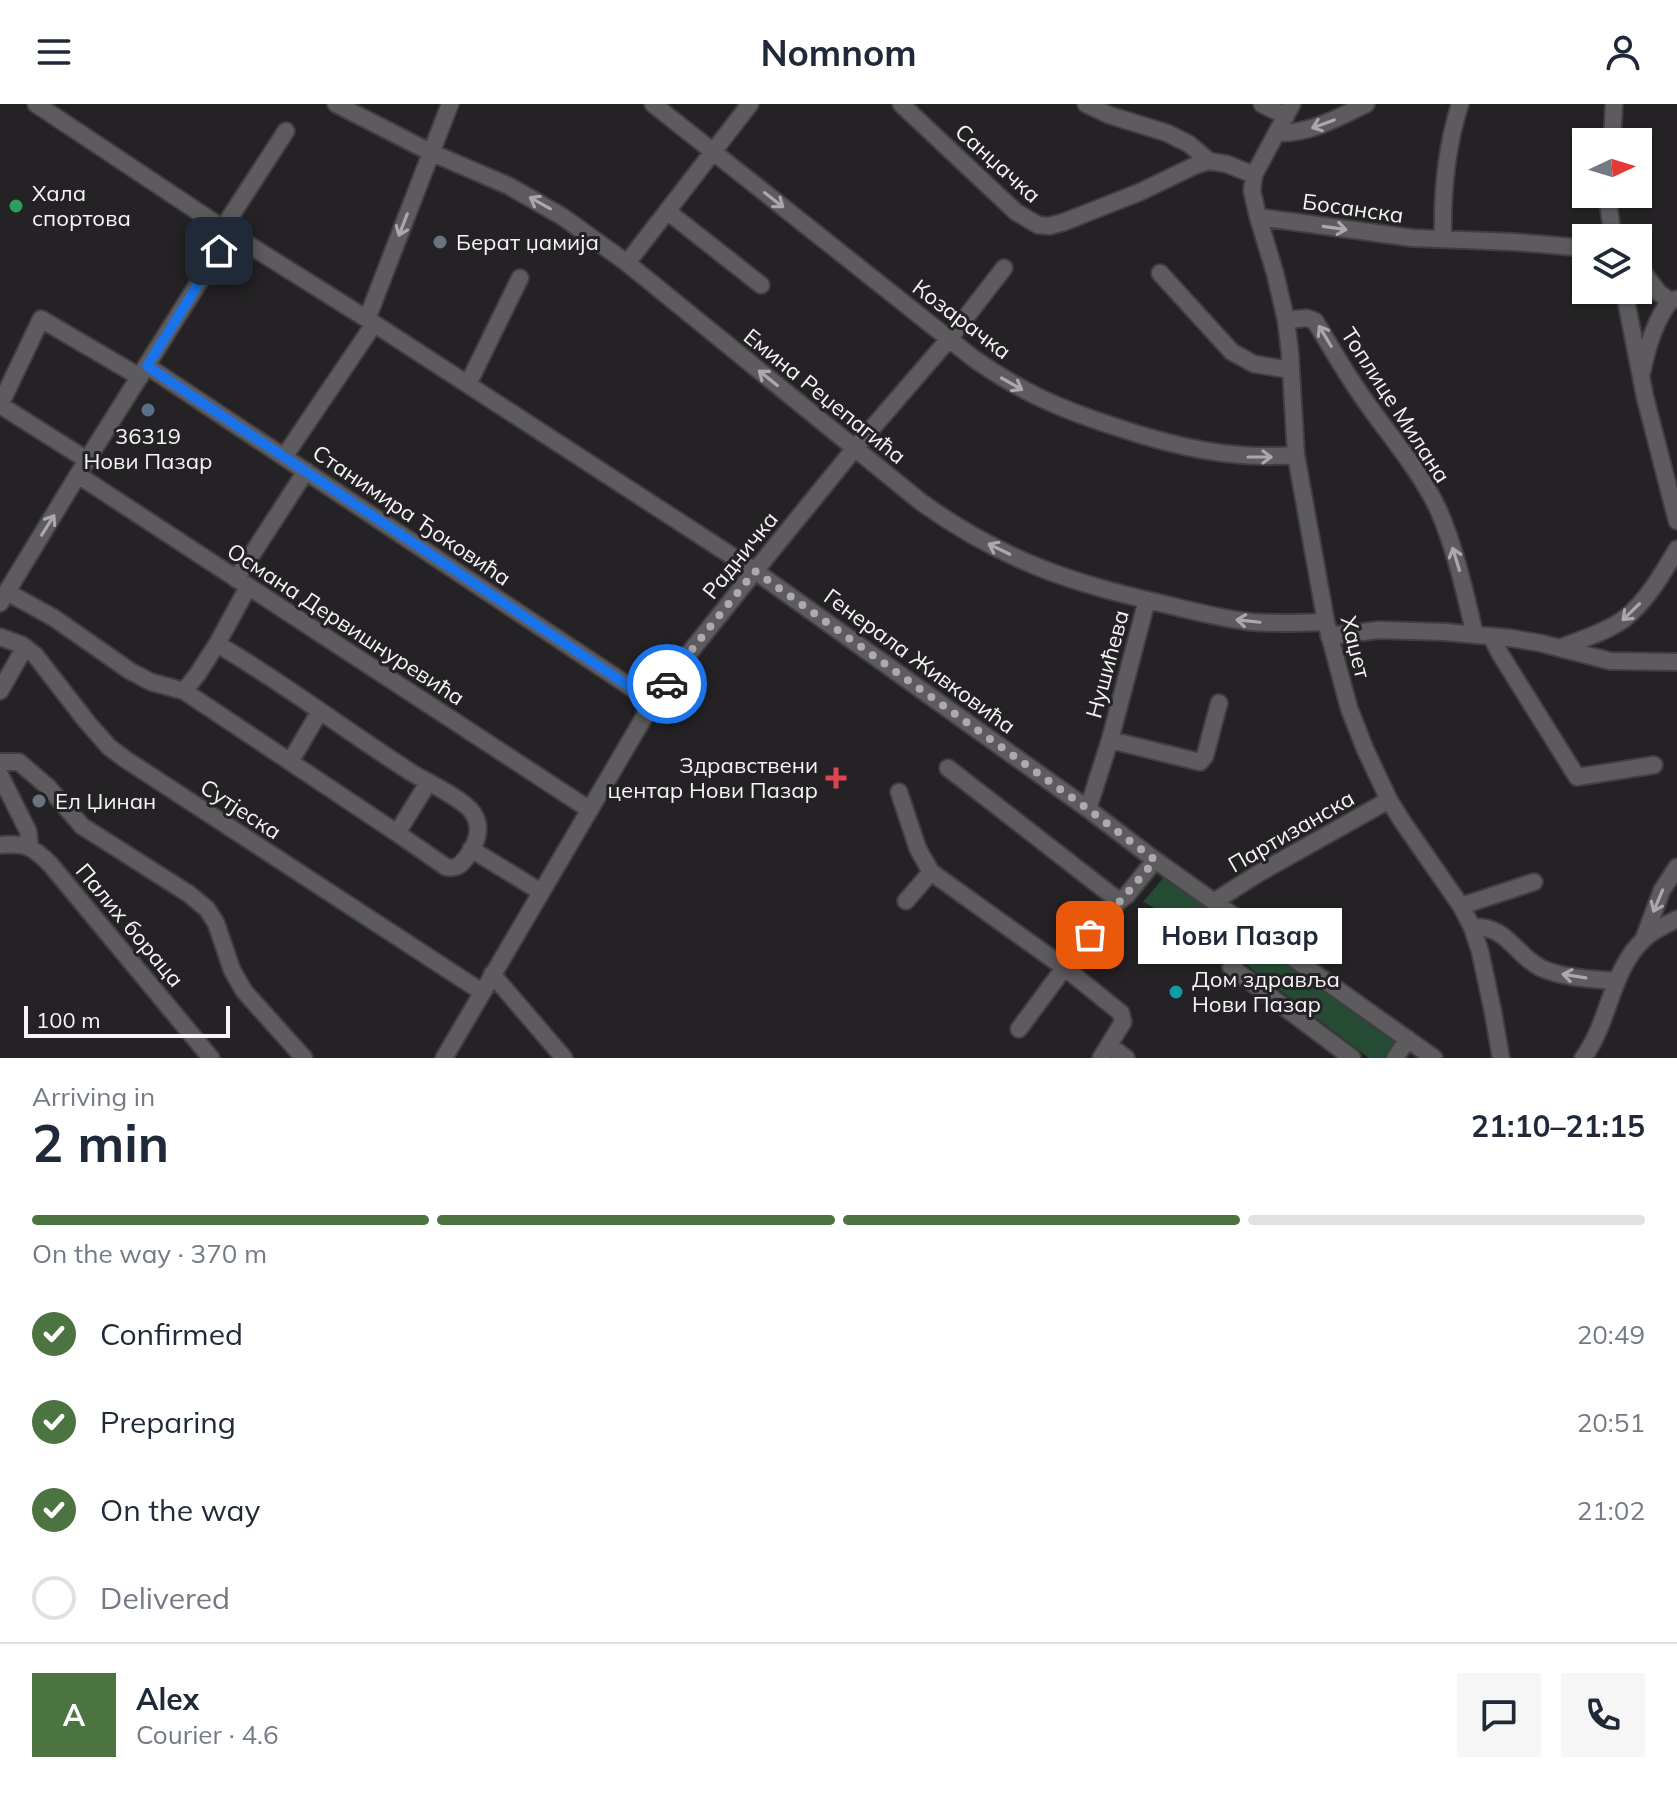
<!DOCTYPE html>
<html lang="en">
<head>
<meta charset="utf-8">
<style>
	body { margin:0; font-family:Mulish,sans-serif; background:#f6f6f7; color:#1f2937; height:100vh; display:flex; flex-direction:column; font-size:30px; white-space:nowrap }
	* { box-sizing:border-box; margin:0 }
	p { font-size:26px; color:#747a83 }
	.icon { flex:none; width:44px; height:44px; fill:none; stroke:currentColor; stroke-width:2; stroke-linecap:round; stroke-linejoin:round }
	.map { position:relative; height:954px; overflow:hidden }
	.details { display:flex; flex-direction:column; background:#fff; flex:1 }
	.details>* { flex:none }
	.needle { width:52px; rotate:86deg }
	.fabs { position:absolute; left:1572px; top:24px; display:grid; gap:16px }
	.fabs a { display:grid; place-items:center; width:80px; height:80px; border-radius:0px; background:#fff; box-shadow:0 2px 6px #0004; font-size:40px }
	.scale { position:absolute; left:24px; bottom:20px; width:206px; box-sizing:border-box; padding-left:8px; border:4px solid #f6f4f6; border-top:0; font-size:22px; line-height:28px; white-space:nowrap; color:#f6f4f6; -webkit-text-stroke:6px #242224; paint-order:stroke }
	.pin { position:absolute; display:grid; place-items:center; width:68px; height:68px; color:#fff; margin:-34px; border-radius:16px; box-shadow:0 4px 12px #0006 }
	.courier { position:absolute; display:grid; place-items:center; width:80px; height:80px; margin:-40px; border:6px solid #1a73e8; border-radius:50%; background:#fff; color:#222; box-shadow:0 2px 10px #0007 }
	.bubble { position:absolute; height:56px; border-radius:0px; background:#fff; box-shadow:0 2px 6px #0004; font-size:26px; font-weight:700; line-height:56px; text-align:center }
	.summary em { font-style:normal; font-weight:700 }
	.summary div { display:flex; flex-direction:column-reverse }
	.summary { display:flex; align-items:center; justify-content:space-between; height:136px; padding:0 32px }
	h1 { font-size:52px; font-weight:700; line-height:60px }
	.bar { display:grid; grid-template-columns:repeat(4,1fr); gap:12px 8px; align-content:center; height:96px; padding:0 32px }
	.bar i { height:10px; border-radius:6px; background:#e0e1e3 }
	.bar .active { background:#4c7441 }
	.bar p { grid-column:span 4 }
	.line { display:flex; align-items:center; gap:20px; padding:0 32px; border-top:2px solid #e0e1e3 }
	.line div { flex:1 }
	.round { display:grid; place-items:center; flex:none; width:84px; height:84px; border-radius:0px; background:#f6f6f7 }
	ol { padding:0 32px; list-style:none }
	li { display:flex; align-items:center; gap:24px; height:88px }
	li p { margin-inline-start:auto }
	li .icon { padding:8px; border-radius:50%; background:#4c7441; color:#fff; stroke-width:4 }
	li:last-child { color:#747a83 }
	li i { width:44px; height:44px; border:4px solid #e0e1e3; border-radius:50% }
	header { display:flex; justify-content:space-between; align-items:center; height:104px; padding:0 32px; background:#fff; font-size:36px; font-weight:700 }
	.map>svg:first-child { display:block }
</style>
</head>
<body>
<header><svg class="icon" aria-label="menu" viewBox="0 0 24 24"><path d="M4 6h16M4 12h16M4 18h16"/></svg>Nomnom<svg class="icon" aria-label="person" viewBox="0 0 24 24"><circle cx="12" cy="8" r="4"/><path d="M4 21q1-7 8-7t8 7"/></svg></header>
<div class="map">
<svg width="1677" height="954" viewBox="0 0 1677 954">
	<rect width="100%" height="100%" fill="#242224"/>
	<path fill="#264b34" d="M1170 766 1401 930 1384 954H1369L1178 809 1168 811 1143 798Z"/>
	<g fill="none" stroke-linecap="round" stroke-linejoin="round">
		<defs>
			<path id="minor" d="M36 0 230 129 367 215 755 467 1088 705 1155 756 1434 954
				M336 0 430 48 509 82 563 113 627 159 921 398C957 424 996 446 1038 463 1080 480 1125 491 1168 501 1196 508 1223 515 1252 518 1277 520 1301 519 1326 518
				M653 0 973 254C1021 288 1060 305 1116 323 1175 343 1233 356 1296 351
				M901 0 1016 108 1038 121 1049 122 1064 118 1140 88 1194 62 1209 57
				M1086 0 1109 11 1167 29 1189 40 1209 57 1227 60 1254 71
				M1262 0 1286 12
				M1292 0 1254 71 1252 87 1258 113 1275 169 1286 216 1290 249 1296 351 1326 518 1349 604 1365 645 1389 696 1402 717 1461 802 1472 823 1480 847 1493 908 1501 954
				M1277 29C1309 30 1338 14 1366 0
				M1612 38 1614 0
				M1607 90 1613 134
				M667 107 761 181
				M1258 113 1413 134 1514 138 1586 144
				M223 124 286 27
				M1443 134C1442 88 1446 44 1460 0
				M627 159 750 0
				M1638 162 1659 189 1670 197
				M1160 169 1232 248 1254 260 1291 266
				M1624 186 1645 293 1677 417
				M367 215 450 0
				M1286 216 1307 214 1315 217C1329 240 1342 263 1357 285 1384 326 1418 362 1439 407 1456 447 1465 489 1475 531
				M147 262 653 598
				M1642 268C1647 243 1655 217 1670 197L1677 195
				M468 280 520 174
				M284 353 374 220
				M87 356 0 301 41 215 140 273
				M78 371 590 706
				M236 475 306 367
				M7 488 54 514 130 567 151 578 184 587 197 571 217 540C284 579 346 627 412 669 427 678 464 695 473 709 483 724 476 741 466 754 460 762 455 765 446 763L397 729
				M0 499 87 356 230 129
				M1329 532 1379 526 1445 528 1510 534 1540 539 1610 557 1677 558
				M1491 532 1499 548 1577 673 1654 661
				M0 533 22 541 35 551 87 618 109 643 125 655 482 888
				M217 540 248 483
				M1562 543C1581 536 1608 527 1624 515 1647 497 1663 469 1677 445
				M0 587 25 543
				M184 587 397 729 428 679
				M1110 636 1200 658 1205 652 1219 599
				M0 658H19L48 683 82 722 189 790 207 805 216 819 232 866 244 887 304 954
				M290 658 320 607
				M948 664 1119 797
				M0 671 28 727 30 743
				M899 688 918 745 931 768 1065 864 1121 909 1123 918 1101 954
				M1088 705 1110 636 1147 496
				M0 741C26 739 32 742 50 760L211 954
				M471 745 541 788
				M906 797 931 768
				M1215 797 1259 769 1389 696
				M1461 802 1534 778
				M1472 823C1507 821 1514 850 1541 864 1563 874 1591 875 1616 877
				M1258 829 1231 863 1352 954
				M1644 834 1662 786 1677 763
				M492 870 564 954
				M1019 925 1076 848 1119 797 1127 791 1155 756
				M1110 942 1126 954
				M444 954 653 598 694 543 755 467 855 344 949 235 1004 164
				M1395 954 1408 935
				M1583 954C1610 918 1610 867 1644 835 1653 826 1666 821 1677 815"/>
		</defs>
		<use href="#minor" stroke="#403e40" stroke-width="20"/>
		<use href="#minor" stroke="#5d5b5e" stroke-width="16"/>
	</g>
	<defs><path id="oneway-shaft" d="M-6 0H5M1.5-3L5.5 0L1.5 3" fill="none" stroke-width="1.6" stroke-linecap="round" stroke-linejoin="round" transform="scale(2)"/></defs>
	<g stroke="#aaa8aa">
		<use href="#oneway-shaft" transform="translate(1323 20) rotate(160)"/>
		<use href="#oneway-shaft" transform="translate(774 96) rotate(38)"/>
		<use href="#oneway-shaft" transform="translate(540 99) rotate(-151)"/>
		<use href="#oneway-shaft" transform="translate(403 121) rotate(111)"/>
		<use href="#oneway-shaft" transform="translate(1335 124) rotate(8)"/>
		<use href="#oneway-shaft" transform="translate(1325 232) rotate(-121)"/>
		<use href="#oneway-shaft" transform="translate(768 274) rotate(-141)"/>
		<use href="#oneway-shaft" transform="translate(1012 280) rotate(30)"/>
		<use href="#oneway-shaft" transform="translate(1260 353)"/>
		<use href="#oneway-shaft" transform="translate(48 421) rotate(-58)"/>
		<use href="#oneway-shaft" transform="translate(999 445) rotate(-154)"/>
		<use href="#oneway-shaft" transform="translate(1456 455) rotate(-107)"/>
		<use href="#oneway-shaft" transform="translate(1631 508) rotate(136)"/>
		<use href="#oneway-shaft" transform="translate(1248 517) rotate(-174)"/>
		<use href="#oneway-shaft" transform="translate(1658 797) rotate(113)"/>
		<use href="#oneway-shaft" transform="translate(1574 872) rotate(-171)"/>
	</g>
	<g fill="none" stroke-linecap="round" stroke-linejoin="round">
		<path stroke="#acaaac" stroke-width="8" stroke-dasharray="0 14.4" d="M667 580 694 543 755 467 1088 705 1155 756C1134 782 1112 806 1090 831"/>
		<path stroke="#1a73e8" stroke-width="10" d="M219 147 147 262 653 598 667 580"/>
	</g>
	<circle fill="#2e9e5b" stroke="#242224" stroke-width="3" cx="16" cy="102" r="8"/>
	<g fill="#6b7280" stroke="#242224" stroke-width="3">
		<circle cx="440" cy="138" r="8"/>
		<circle cx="39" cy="697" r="8"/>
	</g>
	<circle fill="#5c6f8a" stroke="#242224" stroke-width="3" cx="148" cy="306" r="8"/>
	<path fill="#e0444e" stroke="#242224" stroke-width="3" d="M832 662h8v8h8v8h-8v8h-8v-8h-8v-8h8z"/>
	<circle fill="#0f9aa8" stroke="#242224" stroke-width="3" cx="1176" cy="888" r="8"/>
	<g text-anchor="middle" stroke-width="6" stroke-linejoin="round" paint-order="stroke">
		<g font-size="22" fill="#f6f4f6" stroke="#242224">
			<text transform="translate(998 59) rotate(42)" y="8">Санџачка</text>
			<text transform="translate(1353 104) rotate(8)" y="8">Босанска</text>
			<text transform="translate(962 215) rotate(37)" y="8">Козарачка</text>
			<text transform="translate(825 292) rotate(39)" y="8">Емина Реџепагића</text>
			<text transform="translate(1396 301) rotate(57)" y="8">Топлице Милана</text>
			<text transform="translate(412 411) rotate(34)" y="8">Станимира Ђоковића</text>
			<text transform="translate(740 451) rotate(-51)" y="8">Радничка</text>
			<text transform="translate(346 520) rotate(33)" y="8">Османа Дервишнуревића</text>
			<text transform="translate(1356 543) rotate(76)" y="8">Хаџет</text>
			<text transform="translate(920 557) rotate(36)" y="8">Генерала Живковића</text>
			<text transform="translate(1107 560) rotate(-75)" y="8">Нушићева</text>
			<text transform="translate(241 705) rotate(33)" y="8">Сутјеска</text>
			<text transform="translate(1291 727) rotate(-30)" y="8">Партизанска</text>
			<text transform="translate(130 821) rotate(50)" y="8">Палих бораца</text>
		</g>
		<g font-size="22" fill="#f6f4f6" stroke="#242224" text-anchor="start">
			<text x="32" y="97">Хала<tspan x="32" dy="25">спортова</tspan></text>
			<text x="456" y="146">Берат џамија</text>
			<text x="148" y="340" text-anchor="middle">36319<tspan x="148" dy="25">Нови Пазар</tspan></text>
			<text x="818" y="669" text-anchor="end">Здравствени<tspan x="818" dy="25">центар Нови Пазар</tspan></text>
			<text x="55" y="705">Ел Џинан</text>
			<text x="1192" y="883">Дом здравља<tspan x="1192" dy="25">Нови Пазар</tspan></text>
		</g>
	</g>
</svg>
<div class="fabs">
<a><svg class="needle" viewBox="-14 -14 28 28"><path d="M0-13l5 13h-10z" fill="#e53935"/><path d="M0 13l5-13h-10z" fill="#747a83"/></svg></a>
<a><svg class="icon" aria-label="layers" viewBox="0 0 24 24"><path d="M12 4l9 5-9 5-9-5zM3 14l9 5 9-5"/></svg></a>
</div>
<div class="scale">100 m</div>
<div class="pin" style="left:1090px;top:831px;background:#ea580c"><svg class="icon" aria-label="bag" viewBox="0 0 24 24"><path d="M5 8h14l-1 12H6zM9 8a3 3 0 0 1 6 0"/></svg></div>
<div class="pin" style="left:219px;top:147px;background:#1f2937"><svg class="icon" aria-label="home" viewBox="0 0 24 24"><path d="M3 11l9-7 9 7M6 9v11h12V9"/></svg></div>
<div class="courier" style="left:667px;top:580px"><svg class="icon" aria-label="car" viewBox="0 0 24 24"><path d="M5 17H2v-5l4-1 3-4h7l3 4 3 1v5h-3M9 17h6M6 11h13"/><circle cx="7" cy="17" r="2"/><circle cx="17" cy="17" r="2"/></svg></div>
<div class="bubble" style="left:1138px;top:804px;width:204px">Нови Пазар</div>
</div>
<section class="details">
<div class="summary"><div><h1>2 min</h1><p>Arriving in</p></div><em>21:10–21:15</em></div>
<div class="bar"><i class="active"></i><i class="active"></i><i class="active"></i><i></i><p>On the way · 370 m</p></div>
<ol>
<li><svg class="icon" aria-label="check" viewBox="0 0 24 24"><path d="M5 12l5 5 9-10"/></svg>Confirmed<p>20:49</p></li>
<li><svg class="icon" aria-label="check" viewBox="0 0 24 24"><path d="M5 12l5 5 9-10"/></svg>Preparing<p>20:51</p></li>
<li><svg class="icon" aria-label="check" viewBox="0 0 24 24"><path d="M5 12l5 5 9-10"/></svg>On the way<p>21:02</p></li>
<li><i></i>Delivered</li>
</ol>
<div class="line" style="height:144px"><b class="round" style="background:#4c7441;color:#fff">A</b><div><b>Alex</b><p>Courier · 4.6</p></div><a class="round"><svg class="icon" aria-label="chat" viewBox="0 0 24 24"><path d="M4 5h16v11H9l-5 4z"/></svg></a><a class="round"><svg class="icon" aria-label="phone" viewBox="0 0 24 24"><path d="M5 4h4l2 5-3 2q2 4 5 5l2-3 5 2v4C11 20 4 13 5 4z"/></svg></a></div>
</section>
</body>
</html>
